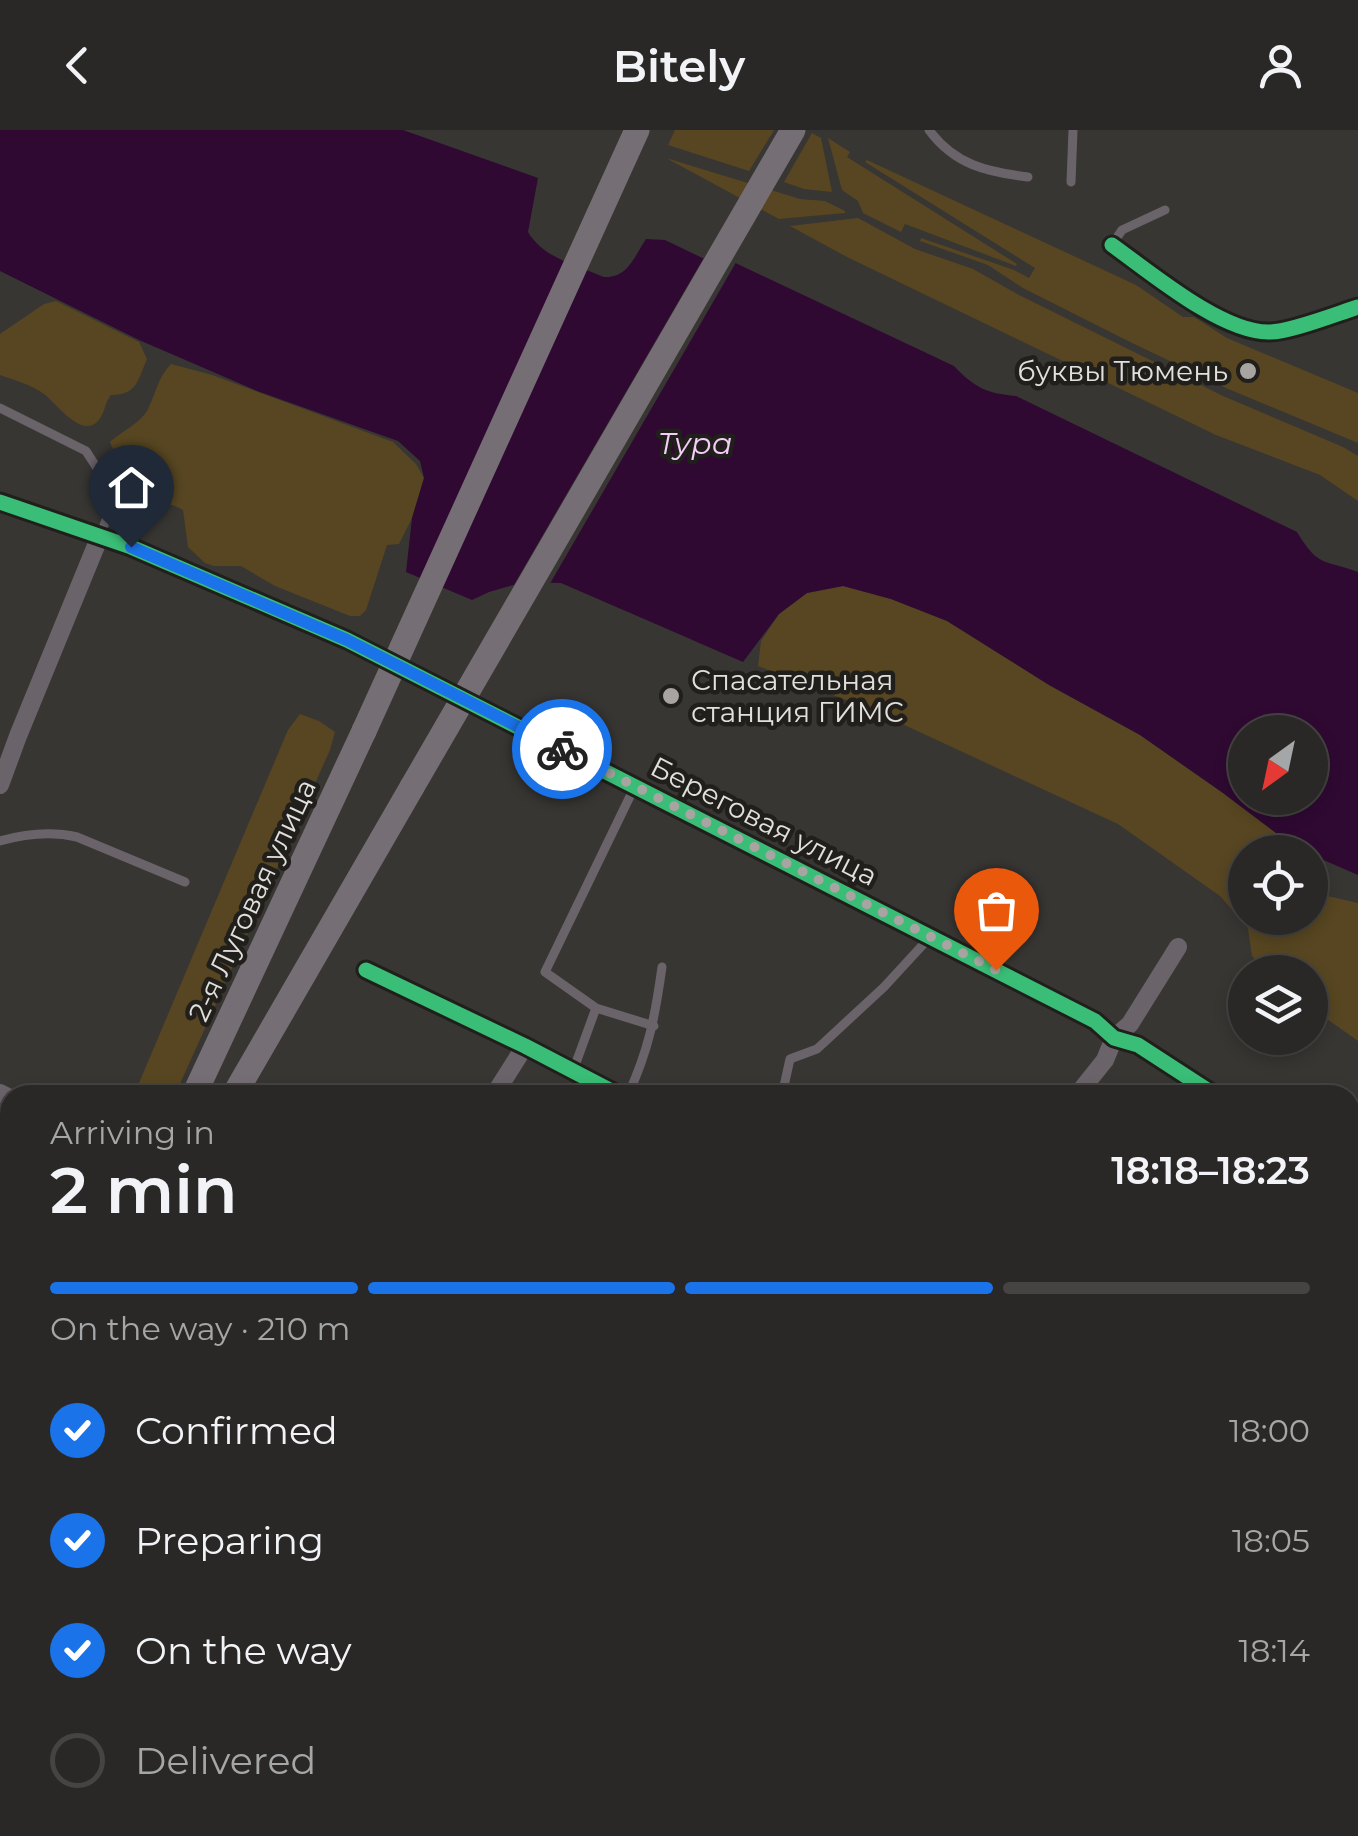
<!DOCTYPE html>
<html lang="en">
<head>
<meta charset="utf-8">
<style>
	body { margin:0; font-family:Montserrat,sans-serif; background:#32302e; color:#f1f3f6; height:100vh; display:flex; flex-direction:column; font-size:38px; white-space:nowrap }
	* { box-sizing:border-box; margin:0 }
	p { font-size:32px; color:#a5a6a7 }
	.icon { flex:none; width:55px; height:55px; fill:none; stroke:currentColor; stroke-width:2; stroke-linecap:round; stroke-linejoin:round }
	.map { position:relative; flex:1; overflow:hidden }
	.sheet { position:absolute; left:0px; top:955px; width:1360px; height:752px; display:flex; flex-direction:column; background:#2a2826; border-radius:30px 30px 0 0; box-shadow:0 5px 15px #0003,0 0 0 2px #464443 }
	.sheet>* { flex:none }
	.needle { width:65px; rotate:213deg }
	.fabs { position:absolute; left:1228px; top:585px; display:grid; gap:20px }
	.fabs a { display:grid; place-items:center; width:100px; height:100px; border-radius:50%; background:#2a2826; box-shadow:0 5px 15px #0003,0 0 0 2px #464443; font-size:50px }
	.pin { position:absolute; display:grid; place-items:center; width:85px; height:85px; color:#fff; margin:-102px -42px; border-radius:50% 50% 50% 0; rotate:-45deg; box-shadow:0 0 10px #0007 }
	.pin .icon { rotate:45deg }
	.courier { position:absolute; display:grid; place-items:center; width:100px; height:100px; margin:-50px; border:8px solid #1a73e8; border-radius:50%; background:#fff; color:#222; box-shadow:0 2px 12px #0007 }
	.summary em { font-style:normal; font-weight:600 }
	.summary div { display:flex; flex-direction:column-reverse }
	.summary { display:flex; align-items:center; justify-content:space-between; height:170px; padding:0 50px }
	h1 { font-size:65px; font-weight:600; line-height:75px }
	.bar { display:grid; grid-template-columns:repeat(4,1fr); gap:15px 10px; align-content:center; height:120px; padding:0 50px }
	.bar i { height:12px; border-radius:8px; background:#464443 }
	.bar .on { background:#1a73e8 }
	.bar p { grid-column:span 4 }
	ol { padding:0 50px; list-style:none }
	li { display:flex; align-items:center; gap:30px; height:110px }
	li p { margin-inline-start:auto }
	li .icon { padding:10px; border-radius:50%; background:#1a73e8; color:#fff; stroke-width:4 }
	li:last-child { color:#a5a6a7 }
	li i { width:55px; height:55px; border:5px solid #464443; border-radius:50% }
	header { display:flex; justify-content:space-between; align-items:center; height:130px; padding:0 50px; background:#2a2826; font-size:45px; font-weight:600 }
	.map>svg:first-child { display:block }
</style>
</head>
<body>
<header><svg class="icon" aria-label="back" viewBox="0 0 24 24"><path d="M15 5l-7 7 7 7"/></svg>Bitely<svg class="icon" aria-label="person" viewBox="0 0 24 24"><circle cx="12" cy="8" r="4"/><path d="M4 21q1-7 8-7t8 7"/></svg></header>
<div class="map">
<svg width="1358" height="1706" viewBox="0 0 1358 1706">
	<rect width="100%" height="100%" fill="#383633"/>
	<path fill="#574621" d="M675 0H774L749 41 668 15Z
		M812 3 821 8 832 62 804 59 784 52Z
		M828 8 850 22 847 27 1017 134 1016 136 905 94 901 102 863 83 858 71 842 60Z
		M666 28 800 69 825 71 845 81V83L779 89Z
		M867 30 1136 155 1183 187H1194L1227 208 1358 263V313L1226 258 1126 210 1023 158 988 135 920 111 921 108 1014 140 1029 148 1035 138 865 32Z
		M858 88 915 119 973 139 1019 165 1223 266 1343 317 1358 326V371L1320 345 1216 305 847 127 790 96Z
		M56 171 139 212 147 229C138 250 137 265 111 265 104 273 105 286 96 293 79 306 56 273 44 264 32 255 14 250 0 245V204L44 174Z
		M171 234 212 245 393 312 416 334 424 348 412 388 399 414 387 415 366 480 360 486H350L275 456 241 436H214L205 433 188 417 183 380C175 375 168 375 160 370 143 359 117 331 110 312 121 302 142 292 148 279 156 263 158 247 171 234Z
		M843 456 891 469 947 491 1049 555 1140 605 1223 663 1296 718 1292 722H1245V788H1310V762L1358 773V911L1310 877V842H1267L1252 826 1248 798 1220 766 1118 694 872 580 758 536 761 511 779 484 807 463Z
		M300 584 319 591 335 602 330 620 175 965H134L288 600Z"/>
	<path fill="#2f0932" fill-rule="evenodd" d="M0 0H403L538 48 528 102C543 128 578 136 604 147 628 148 634 127 646 109L665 110 717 135 727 129 954 236C975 258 986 263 1016 266L1297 402C1319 438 1323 429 1358 442V745L1296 718 1223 663 1140 605 1049 555 947 491 891 469 843 456 807 463 779 484 743 532 561 453 524 452 489 462 472 470 406 442 412 388 424 348 420 331 398 311 257 261 139 210 0 141ZM1245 602H1310V668H1245Z"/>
	<path fill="#383633" d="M706 124 717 129 726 124 738 129 548 457 511 460Z
		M623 480 692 510 690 515 621 484Z"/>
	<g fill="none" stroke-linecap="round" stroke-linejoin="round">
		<path stroke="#6a646a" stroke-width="9" d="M929 0C955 35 987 42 1028 47
			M1071 52 1073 0
			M1112 115 1122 100 1165 80
			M0 278 86 321 115 366 100 406
			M635 656 545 842 596 878 654 896
			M0 711C25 704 51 701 77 707L185 752
			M573 941 596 878
			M628 965C649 919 655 887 662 837
			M782 965 790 929 817 919 884 857 930 807"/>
		<path stroke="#6a646a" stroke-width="18" d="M1112 115C1150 142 1221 202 1268 202 1288 203 1336 184 1358 177
			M0 372 131 417 347 510 1095 891 1114 908 1138 915 1215 965
			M0 655 18 606 100 406
			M366 840 525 916 619 965
			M0 963 10 968
			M494 965 525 916
			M1077 965 1105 930 1114 908 1130 894 1178 817
			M1350 1053 1358 1058
			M0 1223 10 1229
			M268 1698 276 1706
			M482 1698 494 1706
			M780 1698 792 1706
			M962 1698 972 1706
			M1297 1698 1304 1706
			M86 1706 89 1698
			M530 1706 536 1698
			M1063 1706 1072 1698"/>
		<path stroke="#766e75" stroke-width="25" d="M194 965 364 601
			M234 965 412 657
			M0 1371 10 1351
			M0 1421 10 1398"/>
		<path stroke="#766e75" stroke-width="25" d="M364 601 637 0
			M412 657 793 0"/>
		<defs>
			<path id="cycleway" d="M1112 115C1150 142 1221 202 1268 202 1288 203 1336 184 1358 177
				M0 372 131 417 347 510 1095 891 1114 908 1138 915 1215 965
				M366 840 525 916 619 965"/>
		</defs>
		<use href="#cycleway" stroke="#201f1b" stroke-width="21"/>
		<use href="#cycleway" stroke="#3abd76" stroke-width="15"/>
	</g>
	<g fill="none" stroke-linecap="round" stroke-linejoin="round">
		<path stroke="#a7a4a1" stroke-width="10" stroke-dasharray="0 18" d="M562 619 996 840"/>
		<path stroke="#1a73e8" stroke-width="12" d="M131 417 347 510 562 619"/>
	</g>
	<g fill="#a7a4a1" stroke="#201f1b" stroke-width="4">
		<circle cx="1248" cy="241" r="10"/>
		<circle cx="671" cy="566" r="10"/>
	</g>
	<g text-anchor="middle" stroke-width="9" stroke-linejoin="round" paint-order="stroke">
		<g font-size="28" fill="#e3e0dc" stroke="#201f1b" text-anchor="end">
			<text x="1228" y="251">буквы Тюмень</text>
			<text x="691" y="560" text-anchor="start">Спасательная<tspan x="691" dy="32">станция ГИМС</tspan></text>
		</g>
		<g font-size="28" fill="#e3e0dc" stroke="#201f1b">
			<text transform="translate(764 691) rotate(27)" y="10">Береговая улица</text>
			<text transform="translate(252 770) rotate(-65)" y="10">2-я Луговая улица</text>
		</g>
		<g font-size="30" font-style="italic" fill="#f5ccf8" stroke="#201f1b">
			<text x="695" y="324">Тура</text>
		</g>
	</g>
</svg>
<div class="fabs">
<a><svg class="needle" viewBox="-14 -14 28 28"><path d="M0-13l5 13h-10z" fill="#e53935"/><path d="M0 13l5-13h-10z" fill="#a5a6a7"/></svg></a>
<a><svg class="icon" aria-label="locate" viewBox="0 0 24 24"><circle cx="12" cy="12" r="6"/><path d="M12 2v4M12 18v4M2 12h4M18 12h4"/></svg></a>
<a><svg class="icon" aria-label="layers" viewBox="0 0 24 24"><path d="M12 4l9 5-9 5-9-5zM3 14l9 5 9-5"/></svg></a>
</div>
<div class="pin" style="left:996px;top:840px;background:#ea580c"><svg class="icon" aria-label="bag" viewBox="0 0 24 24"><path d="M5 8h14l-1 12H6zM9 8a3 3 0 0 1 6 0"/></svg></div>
<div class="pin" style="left:131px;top:417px;background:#1f2937"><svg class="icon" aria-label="home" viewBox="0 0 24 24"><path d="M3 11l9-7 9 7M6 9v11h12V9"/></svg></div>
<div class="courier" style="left:562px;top:619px"><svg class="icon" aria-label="bike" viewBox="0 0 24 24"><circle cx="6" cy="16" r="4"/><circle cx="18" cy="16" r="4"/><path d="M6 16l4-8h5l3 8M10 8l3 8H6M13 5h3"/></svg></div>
<section class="sheet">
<div class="summary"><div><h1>2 min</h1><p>Arriving in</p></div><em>18:18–18:23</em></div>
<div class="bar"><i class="on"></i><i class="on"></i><i class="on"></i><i></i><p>On the way · 210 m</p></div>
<ol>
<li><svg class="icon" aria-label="check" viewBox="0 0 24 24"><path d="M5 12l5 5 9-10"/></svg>Confirmed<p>18:00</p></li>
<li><svg class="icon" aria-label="check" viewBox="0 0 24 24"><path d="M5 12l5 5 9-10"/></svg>Preparing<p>18:05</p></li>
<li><svg class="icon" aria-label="check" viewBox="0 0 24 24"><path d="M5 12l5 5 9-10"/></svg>On the way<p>18:14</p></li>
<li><i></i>Delivered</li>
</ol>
</section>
</div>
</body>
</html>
